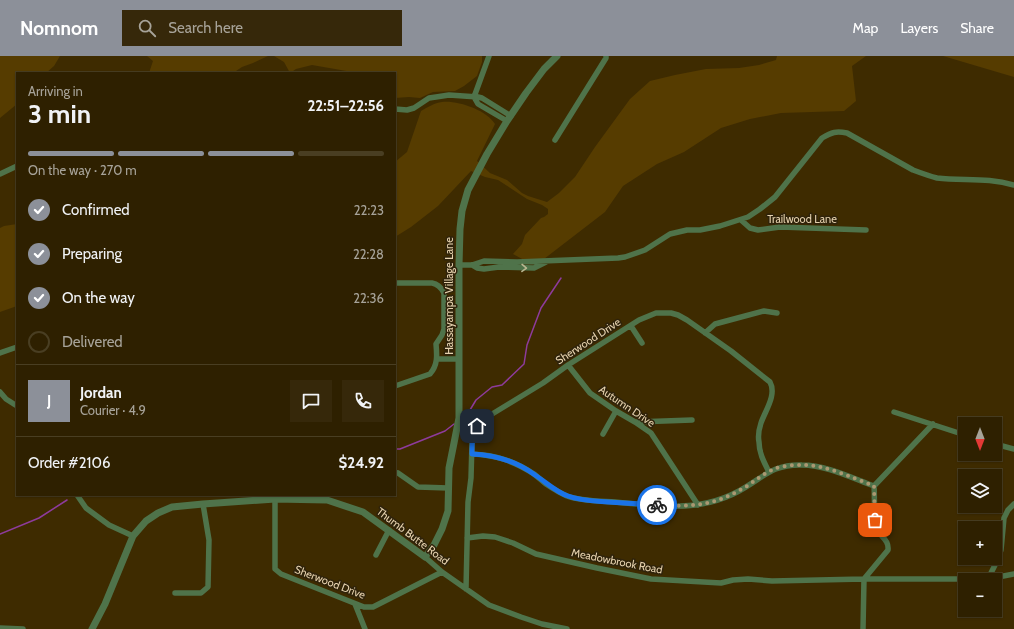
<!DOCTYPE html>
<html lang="en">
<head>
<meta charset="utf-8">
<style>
	body { margin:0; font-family:Cabin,sans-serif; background:#36280a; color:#f1f3f6; height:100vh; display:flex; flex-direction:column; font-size:15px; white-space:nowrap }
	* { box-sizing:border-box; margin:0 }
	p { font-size:13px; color:#a7a399 }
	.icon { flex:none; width:22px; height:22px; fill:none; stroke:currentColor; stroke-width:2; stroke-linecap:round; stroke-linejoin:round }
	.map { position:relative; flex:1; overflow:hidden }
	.sheet { position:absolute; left:16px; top:16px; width:380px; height:424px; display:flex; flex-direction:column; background:#2e2000; border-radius:0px; box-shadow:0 1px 3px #0004,0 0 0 1px #493e22 }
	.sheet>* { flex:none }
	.needle { width:26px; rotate:180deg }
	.tools { position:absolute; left:958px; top:361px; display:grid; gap:8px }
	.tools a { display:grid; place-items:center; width:44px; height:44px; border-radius:0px; background:#2e2000; box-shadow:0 1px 3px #0004,0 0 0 1px #493e22; font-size:20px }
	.pin { position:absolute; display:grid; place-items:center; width:34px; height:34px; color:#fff; margin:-17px; border-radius:8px; box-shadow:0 2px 6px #0006 }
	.courier { position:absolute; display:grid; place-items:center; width:40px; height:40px; margin:-20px; border:3px solid #1a73e8; border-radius:50%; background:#fff; color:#222; box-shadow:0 1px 5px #0007 }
	.head em { font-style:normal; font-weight:700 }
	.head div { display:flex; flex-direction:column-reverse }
	.head { display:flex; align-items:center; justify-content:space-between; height:68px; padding:0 12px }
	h1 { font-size:26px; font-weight:700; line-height:30px }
	.bar { display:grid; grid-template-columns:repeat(4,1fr); gap:6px 4px; align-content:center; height:48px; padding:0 12px }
	.bar i { height:5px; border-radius:3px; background:#493e22 }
	.bar .selected { background:#8c9099 }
	.bar p { grid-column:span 4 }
	.line { display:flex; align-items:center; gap:10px; padding:0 12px; border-top:1px solid #493e22 }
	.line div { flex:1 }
	.round { display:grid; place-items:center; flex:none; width:42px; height:42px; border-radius:0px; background:#36280a }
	ol { padding:0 12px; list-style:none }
	li { display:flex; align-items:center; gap:12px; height:44px }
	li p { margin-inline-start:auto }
	li .icon { padding:4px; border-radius:50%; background:#8c9099; color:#fff; stroke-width:4 }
	li:last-child { color:#a7a399 }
	li i { width:22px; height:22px; border:2px solid #493e22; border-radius:50% }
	header { display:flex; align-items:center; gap:24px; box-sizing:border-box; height:56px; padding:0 20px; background:#8c9099; color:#fff }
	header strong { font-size:19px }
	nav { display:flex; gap:22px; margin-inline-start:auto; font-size:14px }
	.search { width:280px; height:36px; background:#36280a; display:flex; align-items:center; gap:10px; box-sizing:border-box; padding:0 14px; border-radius:0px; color:#a7a399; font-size:15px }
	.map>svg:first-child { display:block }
</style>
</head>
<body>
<header>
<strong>Nomnom</strong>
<div class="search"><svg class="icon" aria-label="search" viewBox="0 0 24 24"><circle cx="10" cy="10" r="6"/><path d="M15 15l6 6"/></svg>Search here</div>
<nav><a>Map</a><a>Layers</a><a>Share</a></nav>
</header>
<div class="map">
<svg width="1014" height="573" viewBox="0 0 1014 573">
	<rect width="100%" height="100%" fill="#3e2b00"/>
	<path fill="#563c00" d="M0 0H60L54 10 46 17H17V48L0 62Z
		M147 0H268L253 7 242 11 236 15 230 17H149L153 5Z
		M274 0H482V6L477 20 464 30 455 35 433 36 420 42 409 41 395 42V17H358L312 9 296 13 290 17 284 6Z
		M777 0H866L852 10 856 45 844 55 781 57 750 63 721 72 684 96 657 108 623 130 605 156 544 203 524 204 513 198 522 188 525 179 541 162 544 161 548 158V153L542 149 527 143 498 124 485 121 471 115 438 150 411 171 395 181V106L407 96 421 55C428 51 434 47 442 46 457 44 487 54 495 68L477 105 490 117 507 124 522 137 528 140 547 146 559 137 575 121 595 91 630 43 650 25 675 19 706 13 739 12 759 9 776 4Z
		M943 0H1014V21Z
		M17 168V250L0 256V172L4 170Z"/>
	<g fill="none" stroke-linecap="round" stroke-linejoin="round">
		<path stroke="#8e3b9c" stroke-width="1.5" d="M464 359 470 354 476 344 492 331 502 329 524 308 527 289 541 252 561 222
			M395 393H400L445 375 454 368
			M0 478 39 462 67 444"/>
		<path stroke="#4f734a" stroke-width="5.5" d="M474 41 489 0
			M474 41 478 48 507 65
			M395 53 407 54 414 52 429 42 436 41 449 39 478 41 482 42 511 60
			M555 84 606 2V0
			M0 118 17 110
			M741 164 750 172 758 174 780 171 866 174
			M459 209H472L484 205 517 206 618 202 625 201 645 194 670 178 687 174H700L720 170 748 161 760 153 775 141 822 82C832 76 836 75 847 77L913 114C921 117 929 120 937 122 963 125 988 121 1014 129
			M472 209 477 212 484 213 499 211 534 212 546 206
			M395 227H432C438 228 441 231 444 237V273L442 279 436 288C437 299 438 309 430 318L395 330
			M631 270 642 287
			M705 277 715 268 764 255 777 257
			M0 297 17 291
			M437 303H459
			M568 309 590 337 616 355 635 366 651 377 698 449
			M0 336 6 343 17 350
			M894 356 965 379
			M636 366 692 364
			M603 378 616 355
			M995 388 1014 393
			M472 398C496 399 514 405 534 418 538 421 542 425 546 428 552 432 560 437 567 440 580 445 601 445 615 446 633 448 651 449 669 450 694 451 717 447 739 435 763 422 772 408 802 409 826 409 852 422 874 430
			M398 417 418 431 448 432
			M874 430 933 368
			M77 439 86 452 109 469 133 480
			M275 443V513L281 518 364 551H373L442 516
			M467 482 483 480 495 481 513 487 536 498 597 512 651 523 721 527 733 524 748 523 772 525 864 523H988L1014 518
			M376 499 389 474
			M425 501 442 516 489 549 521 561 542 568 567 573
			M988 523 997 505 1001 494 1004 462 1008 454 1014 448
			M466 533 468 446 471 422 472 386 473 379 477 370 484 363 543 327 568 309 639 264 656 257H671L678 259 687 264 731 295 770 326C777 339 765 355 761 367 759 373 758 381 759 386 759 397 764 406 769 416
			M175 537H201L208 531 209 484 203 448
			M355 548 365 573
			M0 572 23 573
			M863 573 864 523 888 494C889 484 882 482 878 475 873 466 875 441 874 430"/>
		<path stroke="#4f734a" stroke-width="7" d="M92 573 105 548 133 480 146 465 158 457 172 451 203 448 275 443 327 444 363 456 425 501 434 489 442 473 448 455 449 412 459 362V209L460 173 462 155 468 134 487 98 507 65 526 37 544 13 557 0"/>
	</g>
	<defs><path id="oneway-chevron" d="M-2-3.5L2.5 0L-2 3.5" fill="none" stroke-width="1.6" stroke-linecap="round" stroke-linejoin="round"/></defs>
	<use stroke="#b9b690" href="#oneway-chevron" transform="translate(524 212) rotate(1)"/>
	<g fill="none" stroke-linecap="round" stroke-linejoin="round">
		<path stroke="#ab9871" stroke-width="4" stroke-dasharray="0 7.2" d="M657 449C688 451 713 450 740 434 752 428 762 418 774 413 782 410 792 409 801 409 824 408 853 422 874 430L875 464"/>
		<path stroke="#1a73e8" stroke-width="5" d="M477 370C472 381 472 387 472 398 495 399 516 405 535 419 546 426 556 436 568 440 581 445 595 445 608 446 624 447 641 448 657 449"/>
	</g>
	<g text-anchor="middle" stroke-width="3" stroke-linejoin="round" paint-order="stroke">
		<g font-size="11" fill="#e6d2ae" stroke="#2f230b">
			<text x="802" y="167">Trailwood Lane</text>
			<text transform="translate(449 240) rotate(-90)" y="4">Hassayampa Village Lane</text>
			<text transform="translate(588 285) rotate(-33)" y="4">Sherwood Drive</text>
			<text transform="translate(627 350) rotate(34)" y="4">Autumn Drive</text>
			<text transform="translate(413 480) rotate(37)" y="4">Thumb Butte Road</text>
			<text transform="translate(617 505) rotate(11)" y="4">Meadowbrook Road</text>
			<text transform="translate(330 526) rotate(21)" y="4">Sherwood Drive</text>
		</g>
	</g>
</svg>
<div class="tools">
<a><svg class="needle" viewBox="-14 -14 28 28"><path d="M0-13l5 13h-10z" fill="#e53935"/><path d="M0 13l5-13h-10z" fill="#a7a399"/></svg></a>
<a><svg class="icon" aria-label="layers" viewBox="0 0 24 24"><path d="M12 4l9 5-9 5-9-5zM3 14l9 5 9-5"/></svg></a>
<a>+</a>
<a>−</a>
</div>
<div class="pin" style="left:875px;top:464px;background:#ea580c"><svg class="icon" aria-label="bag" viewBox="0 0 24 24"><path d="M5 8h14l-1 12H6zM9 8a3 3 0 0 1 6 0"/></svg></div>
<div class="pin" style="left:477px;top:370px;background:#1f2937"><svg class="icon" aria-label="home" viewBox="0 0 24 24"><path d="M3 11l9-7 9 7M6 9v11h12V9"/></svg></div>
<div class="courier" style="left:657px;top:449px"><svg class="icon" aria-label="bike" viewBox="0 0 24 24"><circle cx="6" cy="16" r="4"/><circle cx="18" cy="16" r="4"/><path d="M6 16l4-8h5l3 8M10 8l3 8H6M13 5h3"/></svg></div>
<section class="sheet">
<div class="head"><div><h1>3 min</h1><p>Arriving in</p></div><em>22:51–22:56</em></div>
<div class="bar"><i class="selected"></i><i class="selected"></i><i class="selected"></i><i></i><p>On the way · 270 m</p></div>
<ol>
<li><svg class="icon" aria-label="check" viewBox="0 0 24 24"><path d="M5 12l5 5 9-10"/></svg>Confirmed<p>22:23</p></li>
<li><svg class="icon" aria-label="check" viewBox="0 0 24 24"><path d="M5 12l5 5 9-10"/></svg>Preparing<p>22:28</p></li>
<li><svg class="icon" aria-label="check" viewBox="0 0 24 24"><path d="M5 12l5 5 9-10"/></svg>On the way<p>22:36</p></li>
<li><i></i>Delivered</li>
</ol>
<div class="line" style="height:72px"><b class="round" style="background:#8c9099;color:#fff">J</b><div><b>Jordan</b><p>Courier · 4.9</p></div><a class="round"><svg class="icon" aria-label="chat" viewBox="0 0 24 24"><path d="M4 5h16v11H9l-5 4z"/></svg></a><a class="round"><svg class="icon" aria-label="phone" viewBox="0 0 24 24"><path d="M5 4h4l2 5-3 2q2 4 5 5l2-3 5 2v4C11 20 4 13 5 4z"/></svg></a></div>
<div class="line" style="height:52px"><div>Order #2106</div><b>$24.92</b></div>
</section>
</div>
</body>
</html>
